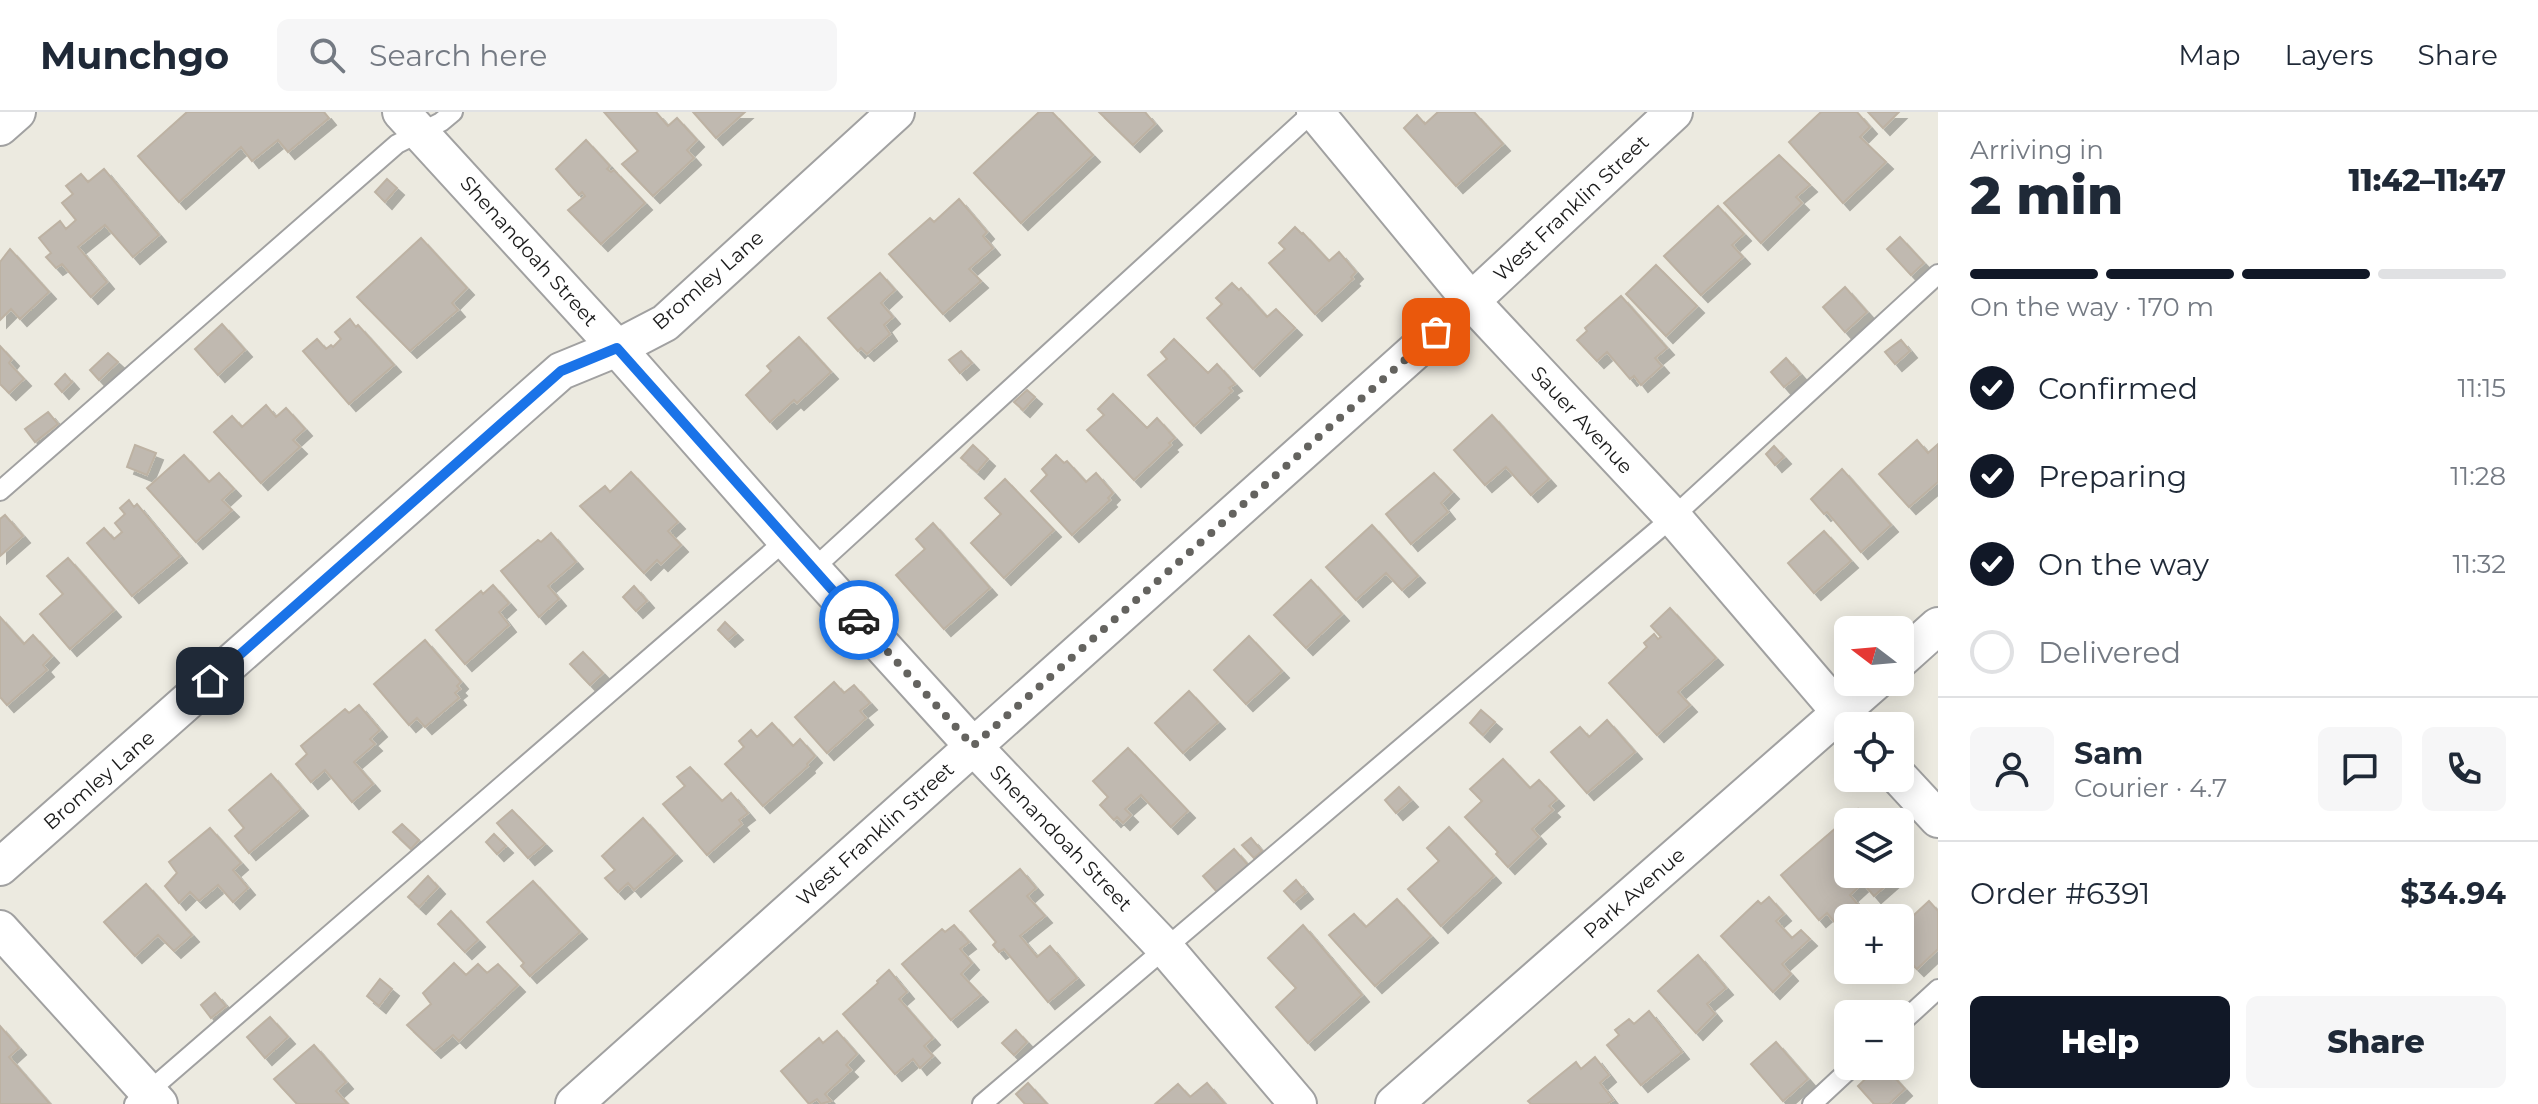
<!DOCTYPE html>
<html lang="en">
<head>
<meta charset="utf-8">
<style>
	body { margin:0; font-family:Montserrat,sans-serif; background:#f6f6f7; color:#1f2937; height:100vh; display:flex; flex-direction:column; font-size:30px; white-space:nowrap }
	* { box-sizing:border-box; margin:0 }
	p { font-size:26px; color:#747a83 }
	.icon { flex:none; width:44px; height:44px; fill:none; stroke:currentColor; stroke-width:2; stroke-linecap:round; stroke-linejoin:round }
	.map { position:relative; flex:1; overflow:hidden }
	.side { display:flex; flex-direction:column; background:#fff; width:600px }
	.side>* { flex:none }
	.needle { width:52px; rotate:286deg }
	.controls { position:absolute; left:1834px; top:504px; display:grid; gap:16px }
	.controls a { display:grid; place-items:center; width:80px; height:80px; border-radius:12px; background:#fff; box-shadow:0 4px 20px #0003; font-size:40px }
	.pin { position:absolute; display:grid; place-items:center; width:68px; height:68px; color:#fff; margin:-34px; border-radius:16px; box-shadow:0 4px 12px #0006 }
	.courier { position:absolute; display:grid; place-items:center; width:80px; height:80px; margin:-40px; border:6px solid #1a73e8; border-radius:50%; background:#fff; color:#222; box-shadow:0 2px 10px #0007 }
	.overview em { font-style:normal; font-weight:800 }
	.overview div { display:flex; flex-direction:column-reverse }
	.overview { display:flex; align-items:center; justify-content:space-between; height:136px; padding:0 32px }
	h1 { font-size:52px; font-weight:800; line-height:60px }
	.bar { display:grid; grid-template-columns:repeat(4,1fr); gap:12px 8px; align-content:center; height:96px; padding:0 32px }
	.bar i { height:10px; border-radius:6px; background:#e0e1e3 }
	.bar .active { background:#111827 }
	.bar p { grid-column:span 4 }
	.line { display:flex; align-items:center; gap:20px; padding:0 32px; border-top:2px solid #e0e1e3 }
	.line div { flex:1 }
	.round { display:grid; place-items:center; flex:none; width:84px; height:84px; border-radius:12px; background:#f6f6f7 }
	ol { padding:0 32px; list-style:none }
	li { display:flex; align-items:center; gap:24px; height:88px }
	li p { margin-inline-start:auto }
	li .icon { padding:8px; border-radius:50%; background:#111827; color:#fff; stroke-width:4 }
	li:last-child { color:#747a83 }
	li i { width:44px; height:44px; border:4px solid #e0e1e3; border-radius:50% }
	.primary-button { display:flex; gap:16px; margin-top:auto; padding:16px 32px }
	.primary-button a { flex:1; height:92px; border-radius:12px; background:#111827; color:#fff; font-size:32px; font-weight:800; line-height:92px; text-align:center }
	.primary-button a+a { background:#f6f6f7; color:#1f2937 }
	header { display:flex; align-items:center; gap:48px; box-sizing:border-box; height:112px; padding:0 40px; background:#fff; border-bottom:2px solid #e0e1e3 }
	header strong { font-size:38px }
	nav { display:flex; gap:44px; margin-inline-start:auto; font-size:28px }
	.search { width:560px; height:72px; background:#f6f6f7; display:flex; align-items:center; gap:20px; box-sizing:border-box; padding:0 28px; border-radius:12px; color:#747a83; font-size:30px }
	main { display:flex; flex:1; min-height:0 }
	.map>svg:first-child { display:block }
</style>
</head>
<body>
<header>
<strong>Munchgo</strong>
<div class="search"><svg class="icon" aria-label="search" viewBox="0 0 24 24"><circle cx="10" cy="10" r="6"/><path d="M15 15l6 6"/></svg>Search here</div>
<nav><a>Map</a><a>Layers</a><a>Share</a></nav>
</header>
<main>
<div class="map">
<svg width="1938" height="992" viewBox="0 0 1938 992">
	<defs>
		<filter id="shadow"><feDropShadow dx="7" dy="7" stdDeviation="0" flood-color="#0004"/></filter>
	</defs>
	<rect width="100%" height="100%" fill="#eceae0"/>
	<path fill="#c0b9b0" stroke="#bdb2a3" stroke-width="2" filter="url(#shadow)" d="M187 0H324L329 6 288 40 278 28 252 49 241 35 179 90 138 44Z
		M604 0H656L668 14 677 6 697 28 687 38 694 46 653 84 622 52 638 39Z
		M693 0H745L716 26Z
		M1039 0H1052L1093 43 1021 111 974 61Z
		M1099 0H1145L1155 12 1133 33Z
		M1438 0H1474L1503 32 1456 74 1404 16 1417 3 1425 12Z
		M1821 0H1857L1870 15 1860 25 1886 50 1843 91 1789 30Z
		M1868 0H1899L1883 16Z
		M586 28 610 54 607 57 611 60 614 58 645 91 601 132 568 98 585 84 582 80 579 83 556 57Z
		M1779 43 1810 73 1796 85 1802 91 1761 131 1724 91Z
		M104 57 159 123 133 145 105 113 78 135 107 170 91 185 62 152 56 156 46 145 51 141 39 126 60 109 66 117 76 108 62 91 73 82 66 74 81 62 88 70Z
		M387 67 397 76 385 90 375 80Z
		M959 87 987 120 983 124 993 136 969 157 981 169 943 202 889 142 930 106 934 110Z
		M1718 94 1744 122 1732 133 1743 145 1701 183 1664 144Z
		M1295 115 1302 122 1303 121 1329 149 1339 140 1356 160 1351 165 1353 167 1315 202 1269 151 1285 137 1279 131Z
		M1900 125 1924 151 1911 163 1887 137Z
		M421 126 467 176 452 191 458 198 410 239 357 185Z
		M10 137 49 180 20 207 11 197 0 208V150Z
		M1656 153 1697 194 1666 224 1626 182Z
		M880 161 895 178 881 191 893 205 884 213 890 222 867 242 861 236 858 239 828 206Z
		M1232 171 1239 178 1241 176 1267 205 1276 197 1295 216 1253 257 1207 206 1222 192 1216 186Z
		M1845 175 1867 200 1845 220 1823 195Z
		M1621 184 1667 236 1655 246 1662 254 1641 273 1634 264 1630 267 1607 240 1597 249 1577 228 1587 219 1585 216Z
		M350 207 356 215 358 213 394 253 349 292 303 239 317 227 326 237 331 233 333 235 341 227 335 220Z
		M222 212 245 238 218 263 195 237Z
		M799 225 831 260 797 291 794 288 770 310 746 283 771 259 767 254Z
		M1174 227 1208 261 1217 252 1235 272 1229 276 1232 279 1194 314 1148 263 1167 247 1161 240Z
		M1901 228 1910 239 1895 252 1885 240Z
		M0 234 12 247 9 251 24 267 9 281 0 272Z
		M961 239 972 251 960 261 949 248Z
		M108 241 118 250 99 268 90 258Z
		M1786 246 1800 262 1784 275 1771 260Z
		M65 262 72 270 62 280 55 272Z
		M1027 278 1035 285 1023 298 1014 290Z
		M1113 282 1147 316 1157 306 1175 326 1169 331 1171 333 1134 368 1087 318 1104 303 1098 297Z
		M266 293 276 305 286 296 305 317 293 328 300 335 261 371 214 320 232 304 242 315Z
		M48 300 58 312 35 330 25 317Z
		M1492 303 1549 367 1531 383 1506 355 1485 373 1454 338Z
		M1917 328 1928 341 1938 332V370L1909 395 1879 362Z
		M135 333 156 341 147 363 127 355Z
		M973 333 988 347 977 360 961 346Z
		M1774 334 1784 345 1775 353 1766 342Z
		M184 343 209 370 219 361 234 377 222 388 232 398 196 430 147 376Z
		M1056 343 1064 351 1067 349 1086 370 1096 361 1113 381 1108 386 1110 388 1072 423 1031 379 1047 363 1042 357Z
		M1842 357 1891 413 1861 440 1827 400 1824 402 1811 387Z
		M631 360 678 410 668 419 681 433 661 452 657 448 644 461 580 394 605 374 610 380Z
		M1434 361 1452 380 1441 391 1448 400 1411 432 1386 402Z
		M1005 367 1054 418 1004 466 971 431 1001 402 985 386Z
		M129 388 134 395 137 392 180 444 132 484 87 431 104 416 114 427 122 420 115 411 125 402 120 396Z
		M5 403 23 424 0 444V407Z
		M933 411 990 476 944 517 896 463 925 437 916 427Z
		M1372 413 1418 464 1402 478 1386 461 1356 488 1326 455Z
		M1824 419 1851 449 1814 481 1788 451Z
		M551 421 576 450 548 474 559 487 539 505 501 459 538 428 541 430Z
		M68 446 114 498 70 537 40 502 63 482 47 464Z
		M1311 468 1342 502 1306 536 1274 503Z
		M493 473 509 491 499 500 509 513 465 552 436 518 481 479 483 482Z
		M634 474 647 489 636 499 623 485Z
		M1670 496 1716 546 1678 580 1690 593 1657 623 1609 571 1647 535 1644 531 1654 522 1658 527 1661 525 1651 514Z
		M0 505 24 532 33 523 52 544 43 553 47 558 7 593 0 585Z
		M725 510 736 521 728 528 718 518Z
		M1249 524 1282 559 1246 592 1214 558Z
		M425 528 461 570 457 574 460 577 455 581 459 586 425 615 417 606 409 613 374 572Z
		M583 540 603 561 590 573 570 552Z
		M834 570 844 581 854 573 870 591 860 599 866 606 827 641 795 605Z
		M1189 579 1218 610 1183 641 1155 611Z
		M359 593 380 618 370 627 375 632 354 650 373 672 352 690 325 658 311 670 296 652 307 642 301 634 345 597 349 601Z
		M1481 598 1495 610 1483 623 1470 611Z
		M1607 608 1635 640 1587 681 1551 640 1580 615 1589 625Z
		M772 611 793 634 800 627 815 644 807 652 808 654 763 694 725 652 744 635 739 629 751 618 757 625Z
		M1128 636 1188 699 1171 715 1141 683 1125 697 1131 703 1123 711 1117 705 1114 708 1100 693 1108 685 1093 669Z
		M1503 647 1530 676 1539 668 1557 687 1549 694 1553 698 1532 717 1539 725 1508 755 1496 742 1498 740 1465 705 1482 689 1470 677Z
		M690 655 722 689 731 681 748 701 739 708 742 712 707 743 663 692 685 674 677 665Z
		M271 662 301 697 249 741 235 724 244 716 229 698Z
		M1399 675 1411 688 1396 701 1385 688Z
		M1858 697 1869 710H1848V762H1899L1874 784 1863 771 1850 783 1859 794 1837 813 1827 801 1819 808 1781 763Z
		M512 698 545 732 528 746 497 711Z
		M643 706 675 742 634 778 628 771 618 780 605 766 615 758 602 744Z
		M402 712 419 728 411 737 393 720Z
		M1449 715 1494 764 1441 814 1408 777 1439 749 1427 736Z
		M210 716 241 751 233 758 248 776 233 790 218 773 199 789 190 780 179 791 165 774 177 761 169 750Z
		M494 722 506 734 497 742 486 730Z
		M1251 726 1262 739 1254 746 1242 733Z
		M1234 737 1248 753 1218 781 1203 764Z
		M1020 757 1036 776 1027 784 1045 804 1020 824 1037 845 1050 834 1077 866 1048 890 1004 837 999 840 993 833 996 830 970 799Z
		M428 764 438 775 419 795 408 785Z
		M1296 768 1306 780 1294 790 1284 779Z
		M533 769 580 820 530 864 521 854 524 851 487 810Z
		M146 772 192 823 174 839 158 823 135 844 104 810Z
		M1769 785 1784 802 1776 809 1792 826 1801 818 1810 827 1782 852 1791 862 1773 880 1721 824 1758 789 1761 792Z
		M1397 787 1431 824 1375 874 1329 823 1354 802 1366 815Z
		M1929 789 1938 799V837L1917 857 1900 840V816Z
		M451 799 478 828 465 840 438 812Z
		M954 813 969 830 960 837 972 851 961 862 981 883 951 908 902 852 942 817 945 820Z
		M1303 813 1362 883 1308 931 1276 895 1296 876 1268 846Z
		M1698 843 1726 876 1707 892 1715 902 1696 921 1658 879Z
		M454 851 466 863 478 852 487 861 498 852 518 873 459 929 453 923 434 939 407 913 431 892 423 881Z
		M889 858 907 880 899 887 933 926 924 934 933 944 920 956 913 947 895 962 843 902 878 871 877 869Z
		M380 867 392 877 379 894 367 884Z
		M215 881 226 894 211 906 201 893Z
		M1649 899 1682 940 1641 973 1607 933 1619 923 1615 918 1629 907 1634 912Z
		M270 905 288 925 265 946 247 925Z
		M0 914 19 936 9 945 50 992H0Z
		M1016 918 1027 930 1014 943 1002 931Z
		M837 919 857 942 846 953 851 958 825 982 831 989 821 992 817 987 809 992 781 959 819 926 823 931Z
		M1776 930 1808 967 1783 989 1751 952Z
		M314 933 346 970 336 979 348 992H297L274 967Z
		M1595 945 1609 963 1600 971 1613 988 1607 992H1531L1528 989 1576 950 1581 957Z
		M1879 954H1884L1905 977 1889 992H1874L1858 974Z
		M1028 971 1047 992H1025L1016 982Z
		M1207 971 1225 992H1155L1178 972 1190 985Z"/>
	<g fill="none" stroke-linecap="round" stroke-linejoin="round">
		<defs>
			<path id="service" d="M0 379 397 32 441 10 453 0
				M813 457 1313 0
				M1900 912 1938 877
				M134 992 786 428
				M982 992 1673 405 1938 162
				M1812 992 1853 954"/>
			<path id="minor" d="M401 0 617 236 786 428 973 634 1166 837 1298 992
				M1315 0 1471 189 1673 405 1852 614
				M0 15 17 0
				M1900 548 1938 514
				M1900 666 1938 707
				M0 755 561 259 617 236 665 211 896 0
				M0 817 159 992
				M574 992 1471 189 1674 0
				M1394 992 1875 570"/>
		</defs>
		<use href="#service" stroke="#a1a1a1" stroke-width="22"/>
		<use href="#minor" stroke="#a1a1a1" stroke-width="40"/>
		<use href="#service" stroke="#fff" stroke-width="18"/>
		<use href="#minor" stroke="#fff" stroke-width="36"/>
	</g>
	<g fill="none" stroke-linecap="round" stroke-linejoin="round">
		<path stroke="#64635f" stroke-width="8" stroke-dasharray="0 14.4" d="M859 508 973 634 1436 220"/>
		<path stroke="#1a73e8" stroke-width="10" d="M210 569 561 259 617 236 859 508"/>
	</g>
	<g text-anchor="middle" stroke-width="6" stroke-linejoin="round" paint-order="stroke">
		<g font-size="20" fill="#1a1a1a" stroke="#fff">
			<text transform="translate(1571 96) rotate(-43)" y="7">West Franklin Street</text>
			<text transform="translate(529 139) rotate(48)" y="7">Shenandoah Street</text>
			<text transform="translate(708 168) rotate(-41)" y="7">Bromley Lane</text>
			<text transform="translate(1582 308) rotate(47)" y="7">Sauer Avenue</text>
			<text transform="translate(99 668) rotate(-41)" y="7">Bromley Lane</text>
			<text transform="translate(875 722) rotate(-42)" y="7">West Franklin Street</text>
			<text transform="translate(1061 726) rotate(46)" y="7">Shenandoah Street</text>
			<text transform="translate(1634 781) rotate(-41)" y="7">Park Avenue</text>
		</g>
	</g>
</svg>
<div class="controls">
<a><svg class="needle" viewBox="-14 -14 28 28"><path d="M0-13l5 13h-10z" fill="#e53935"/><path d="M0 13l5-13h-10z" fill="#747a83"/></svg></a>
<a><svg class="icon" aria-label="locate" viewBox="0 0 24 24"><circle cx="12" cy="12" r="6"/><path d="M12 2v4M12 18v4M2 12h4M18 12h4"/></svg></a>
<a><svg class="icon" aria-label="layers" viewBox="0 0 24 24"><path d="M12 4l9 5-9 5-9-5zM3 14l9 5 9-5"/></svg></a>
<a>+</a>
<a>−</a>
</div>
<div class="pin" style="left:1436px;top:220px;background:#ea580c"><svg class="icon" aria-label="bag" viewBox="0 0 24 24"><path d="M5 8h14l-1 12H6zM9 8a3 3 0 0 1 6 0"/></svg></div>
<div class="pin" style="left:210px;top:569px;background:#1f2937"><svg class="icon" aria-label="home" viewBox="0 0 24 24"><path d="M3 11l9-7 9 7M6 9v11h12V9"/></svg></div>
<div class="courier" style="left:859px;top:508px"><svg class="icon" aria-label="car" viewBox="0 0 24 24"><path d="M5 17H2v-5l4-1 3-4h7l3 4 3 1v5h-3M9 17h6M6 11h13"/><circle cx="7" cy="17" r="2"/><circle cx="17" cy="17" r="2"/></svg></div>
</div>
<section class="side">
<div class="overview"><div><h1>2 min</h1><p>Arriving in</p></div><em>11:42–11:47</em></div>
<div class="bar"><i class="active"></i><i class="active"></i><i class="active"></i><i></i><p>On the way · 170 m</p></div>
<ol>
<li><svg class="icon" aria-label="check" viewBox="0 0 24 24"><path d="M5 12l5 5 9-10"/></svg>Confirmed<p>11:15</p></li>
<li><svg class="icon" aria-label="check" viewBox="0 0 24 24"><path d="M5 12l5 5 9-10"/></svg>Preparing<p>11:28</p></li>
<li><svg class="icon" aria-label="check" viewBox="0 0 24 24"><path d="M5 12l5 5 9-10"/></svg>On the way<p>11:32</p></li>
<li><i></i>Delivered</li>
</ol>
<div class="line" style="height:144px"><a class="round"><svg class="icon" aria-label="person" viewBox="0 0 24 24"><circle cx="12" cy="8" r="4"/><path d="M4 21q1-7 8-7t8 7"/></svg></a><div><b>Sam</b><p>Courier · 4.7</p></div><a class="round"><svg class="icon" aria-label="chat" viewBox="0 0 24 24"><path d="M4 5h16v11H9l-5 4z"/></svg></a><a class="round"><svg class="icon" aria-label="phone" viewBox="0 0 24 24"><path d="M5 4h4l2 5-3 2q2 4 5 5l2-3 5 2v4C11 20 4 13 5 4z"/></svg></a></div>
<div class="line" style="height:104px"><div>Order #6391</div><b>$34.94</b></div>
<div class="primary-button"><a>Help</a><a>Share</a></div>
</section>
</main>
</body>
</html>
